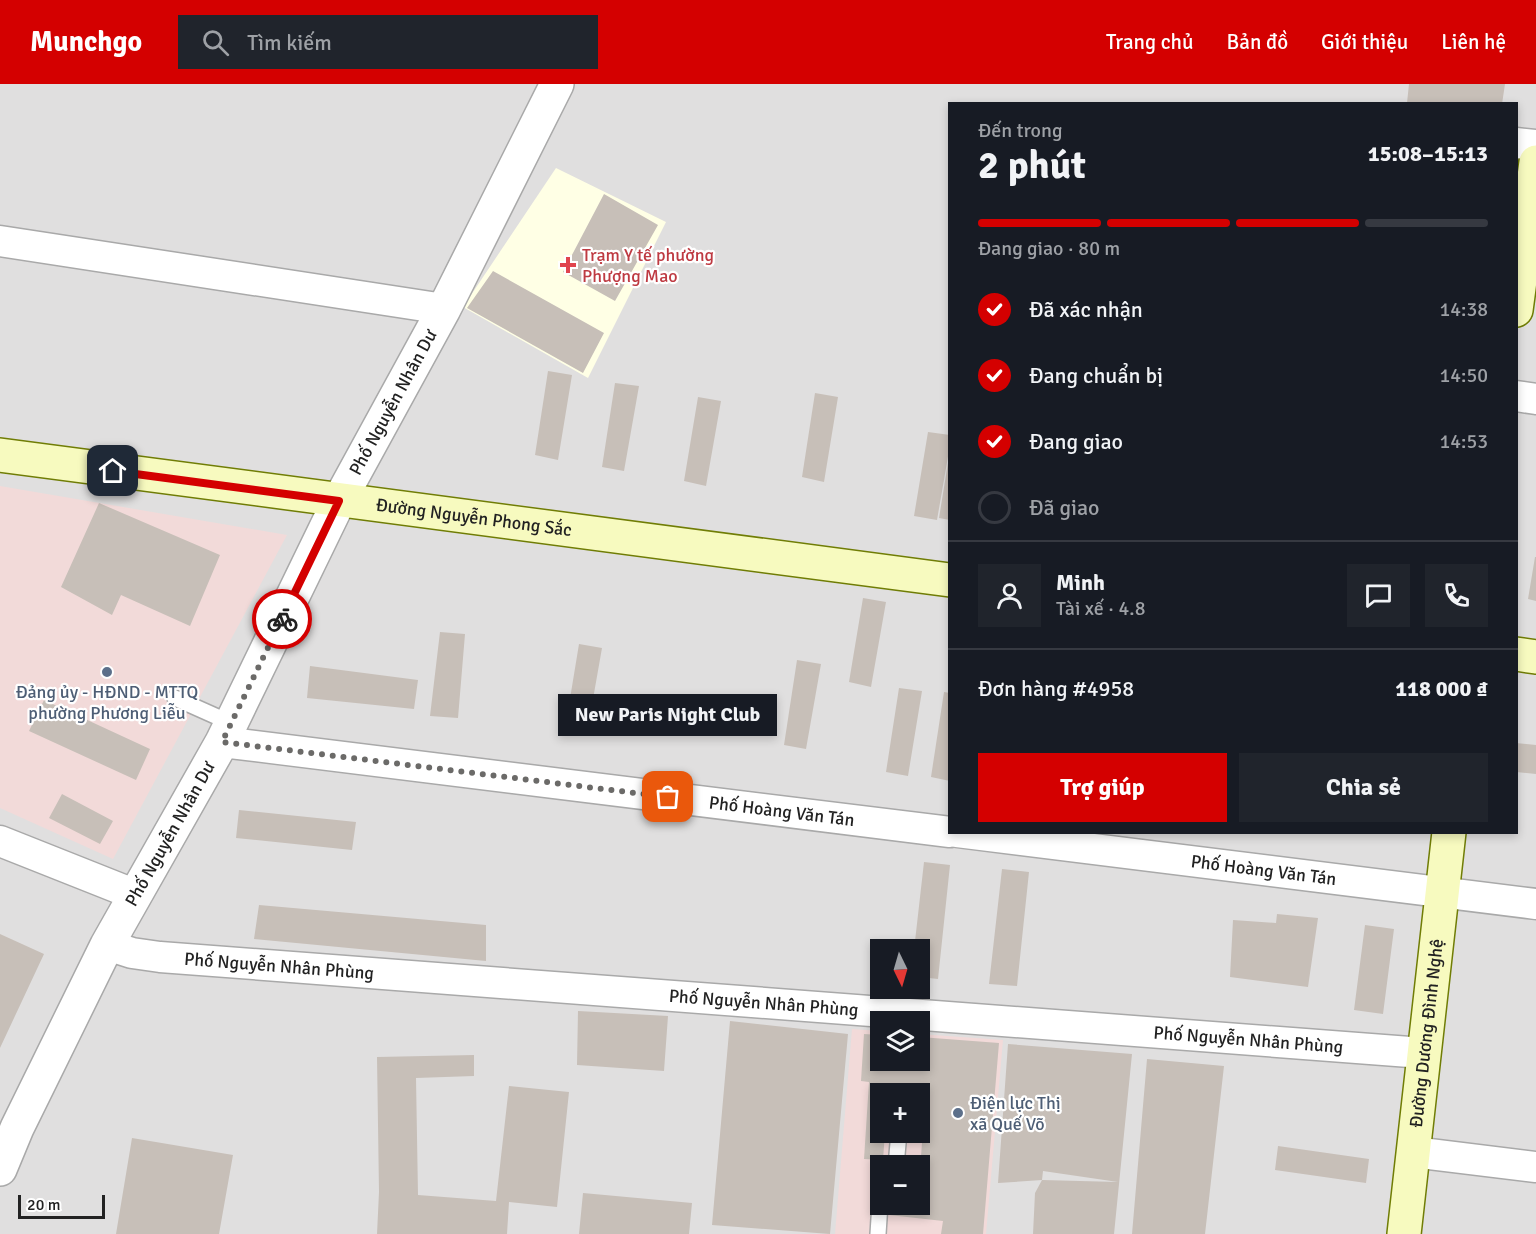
<!DOCTYPE html>
<html lang="vi">
<head>
<meta charset="utf-8">
<style>
	body { margin:0; font-family:Signika,sans-serif; background:#20242c; color:#f1f3f6; height:100vh; display:flex; flex-direction:column; font-size:22px; white-space:nowrap }
	* { box-sizing:border-box; margin:0 }
	p { font-size:20px; color:#9ea1a6 }
	.icon { flex:none; width:33px; height:33px; fill:none; stroke:currentColor; stroke-width:2; stroke-linecap:round; stroke-linejoin:round }
	.map { position:relative; flex:1; overflow:hidden }
	.drawer { position:absolute; left:948px; top:18px; width:570px; height:732px; display:flex; flex-direction:column; background:#171b24; border-radius:0px; box-shadow:0 3px 9px #0003 }
	.drawer>* { flex:none }
	.needle { width:39px; rotate:175deg }
	.tools { position:absolute; left:870px; top:855px; display:grid; gap:12px }
	.tools a { display:grid; place-items:center; width:60px; height:60px; border-radius:0px; background:#171b24; box-shadow:0 3px 9px #0003; font-size:30px }
	.scale { position:absolute; left:18px; bottom:15px; width:87px; box-sizing:border-box; padding-left:6px; border:3px solid #222; border-top:0; font-size:16px; line-height:21px; white-space:nowrap; color:#222; -webkit-text-stroke:4px #fff; paint-order:stroke }
	.pin { position:absolute; display:grid; place-items:center; width:51px; height:51px; color:#fff; margin:-26px; border-radius:12px; box-shadow:0 3px 9px #0006 }
	.courier { position:absolute; display:grid; place-items:center; width:60px; height:60px; margin:-30px; border:4px solid #d40000; border-radius:50%; background:#fff; color:#222; box-shadow:0 2px 8px #0007 }
	.bubble { position:absolute; height:42px; border-radius:0px; background:#171b24; box-shadow:0 3px 9px #0003; font-size:20px; font-weight:800; line-height:42px; text-align:center }
	.headline em { font-style:normal; font-weight:800 }
	.headline div { display:flex; flex-direction:column-reverse }
	.headline { display:flex; align-items:center; justify-content:space-between; height:102px; padding:0 30px }
	h1 { font-size:39px; font-weight:800; line-height:45px }
	.bar { display:grid; grid-template-columns:repeat(4,1fr); gap:9px 6px; align-content:center; height:72px; padding:0 30px }
	.bar i { height:8px; border-radius:4px; background:#363941 }
	.bar .active { background:#d40000 }
	.bar p { grid-column:span 4 }
	.line { display:flex; align-items:center; gap:15px; padding:0 30px; border-top:2px solid #363941 }
	.line div { flex:1 }
	.round { display:grid; place-items:center; flex:none; width:63px; height:63px; border-radius:0px; background:#20242c }
	ol { padding:0 30px; list-style:none }
	li { display:flex; align-items:center; gap:18px; height:66px }
	li p { margin-inline-start:auto }
	li .icon { padding:6px; border-radius:50%; background:#d40000; color:#fff; stroke-width:4 }
	li:last-child { color:#9ea1a6 }
	li i { width:33px; height:33px; border:3px solid #363941; border-radius:50% }
	.action { display:flex; gap:12px; margin-top:auto; padding:12px 30px }
	.action a { flex:1; height:69px; border-radius:0px; background:#d40000; color:#fff; font-size:24px; font-weight:800; line-height:69px; text-align:center }
	.action a+a { background:#20242c; color:#f1f3f6 }
	header { display:flex; align-items:center; gap:36px; box-sizing:border-box; height:84px; padding:0 30px; background:#d40000; color:#fff }
	header strong { font-size:28px }
	nav { display:flex; gap:33px; margin-inline-start:auto; font-size:21px }
	.search { width:420px; height:54px; background:#20242c; display:flex; align-items:center; gap:15px; box-sizing:border-box; padding:0 21px; border-radius:0px; color:#9ea1a6; font-size:22px }
	.map>svg:first-child { display:block }
</style>
</head>
<body>
<header>
<strong>Munchgo</strong>
<div class="search"><svg class="icon" aria-label="search" viewBox="0 0 24 24"><circle cx="10" cy="10" r="6"/><path d="M15 15l6 6"/></svg>Tìm kiếm</div>
<nav><a>Trang chủ</a><a>Bản đồ</a><a>Giới thiệu</a><a>Liên hệ</a></nav>
</header>
<div class="map">
<svg width="1536" height="1150" viewBox="0 0 1536 1150">
	<rect width="100%" height="100%" fill="#f2efe9"/>
	<path fill="#e0dfdf" fill-rule="evenodd" d="M0 0H1536V1150H0ZM950 20H1516V748H950ZM880 866H920V904H880ZM880 938H920V976H880ZM880 1010H920V1048H880ZM880 1082H920V1120H880Z"/>
	<path fill="#f2dad9" fill-rule="evenodd" d="M0 402 287 451 113 775 0 724Z
		M852 945 880 947V976H920V950L1003 956 986 1150H835ZM880 1010H920V1048H880ZM880 1082H920V1120H880Z"/>
	<path fill="#ffffe5" d="M556 84 666 138 588 294 463 223Z"/>
	<path fill="#c7bfb8" fill-rule="evenodd" d="M1409 0H1505L1502 20 1407 19Z
		M604 110 658 141 615 217 563 188Z
		M493 187 604 249 583 289 467 224Z
		M548 287 572 291 558 376 535 371Z
		M615 299 639 302 624 387 602 383Z
		M815 309 838 313 824 398 802 393Z
		M698 313 721 317 706 402 684 397Z
		M928 348 950 351V361L937 436 914 432Z
		M948 379H950V436L939 434Z
		M99 419 220 471 190 542 121 511 112 531 61 503Z
		M1535 473H1536V517L1528 515Z
		M863 514 886 518 871 603 849 598Z
		M440 548 465 550 458 634 430 632Z
		M579 560 602 564 587 649 565 645Z
		M797 576 821 580 806 665 784 661Z
		M310 582 418 596 414 625 307 614Z
		M899 604 922 607 908 692 886 688Z
		M944 608 950 609V697L931 693Z
		M44 616 150 665 136 696 29 647Z
		M1516 659 1536 661V690L1516 688Z
		M62 710 113 737 100 760 49 734Z
		M239 726 356 738 352 766 236 754Z
		M924 778 950 781 938 895 920 893V866H914Z
		M1002 785 1029 788 1017 902 989 900Z
		M259 821 486 841V877L254 855Z
		M1277 830 1318 834 1308 903 1230 893 1233 836 1276 839Z
		M1365 841 1394 845 1383 930 1354 926Z
		M0 850 44 870 0 964Z
		M578 927 668 932 664 987 577 981Z
		M730 937 848 950 830 1150 712 1141Z
		M864 950 880 951V976H920V953L999 959 983 1150H941L943 1137 889 1131 890 1120H920V1087L926 1001 888 999 887 1010H880V1048H885L883 1076 864 1075 869 998 861 997Z
		M1008 960 1132 970 1114 1150H1033L1035 1109 1042 1096 998 1099ZM1043 1087 1118 1098 1042 1096Z
		M474 971V992L416 994 418 1111 496 1117 509 1002 569 1008 557 1123 509 1118 507 1150H377L379 1108 377 973Z
		M1147 975 1224 982 1205 1150H1132Z
		M132 1054 233 1071 219 1150H116Z
		M1278 1062 1369 1075 1366 1099 1275 1086Z
		M583 1109 692 1119 689 1150H579Z"/>
	<g fill="none" stroke-linecap="round" stroke-linejoin="round">
		<defs>
			<path id="service" d="M175 614 231 639
				M902 1010V1008
				M896 1082 899 1048
				M878 1150 880 1119"/>
			<g id="minor">
				<path d="M1516 59 1536 61"/>
				<path d="M0 157 444 225"/>
				<path d="M1516 312 1536 315"/>
				<path id="s1" d="M222 658 950 748"/>
				<path id="s2" d="M957 748 1536 820"/>
				<path d="M0 757 136 811"/>
				<path id="s3" d="M107 861 132 869 160 873 1423 969"/>
				<path d="M1413 1068 1536 1083"/>
			</g>
			<g id="tertiary">
				<path id="s4" d="M0 1085 17 1044 107 861 222 658 339 417 444 225 557 0"/>
			</g>
			<g id="secondary">
				<path d="M1516 226 1536 78"/>
				<path id="s5" d="M0 371 950 496"/>
				<path d="M1516 570 1536 573"/>
				<path id="s6" d="M1404 1150 1449 748"/>
			</g>
		</defs>
		<use href="#service" stroke="#a9a9a9" stroke-width="18"/>
		<use href="#minor" stroke="#a9a9a9" stroke-width="33"/>
		<use href="#tertiary" stroke="#a9a9a9" stroke-width="36"/>
		<use href="#secondary" stroke="#707d05" stroke-width="36"/>
		<use href="#service" stroke="#fff" stroke-width="15"/>
		<use href="#minor" stroke="#fff" stroke-width="30"/>
		<use href="#tertiary" stroke="#fff" stroke-width="33"/>
		<use href="#secondary" stroke="#f7fabf" stroke-width="33"/>
	</g>
	<g fill="none" stroke-linecap="round" stroke-linejoin="round">
		<path stroke="#6b6a68" stroke-width="6" stroke-dasharray="0 10.8" d="M282 535 222 658 668 713"/>
		<path stroke="#d40000" stroke-width="8" d="M113 387 339 417 282 535"/>
	</g>
	<path fill="#e0444e" stroke="#fff" stroke-width="2" d="M565 172h6v6h6v6h-6v6h-6v-6h-6v-6h6z"/>
	<g fill="#5c6f8a" stroke="#fff" stroke-width="2">
		<circle cx="107" cy="588" r="6"/>
		<circle cx="958" cy="1029" r="6"/>
	</g>
	<g text-anchor="middle" stroke-width="4.5" stroke-linejoin="round" paint-order="stroke">
		<g font-size="18" fill="#be3a42" stroke="#fff" text-anchor="start">
			<text x="582" y="177">Trạm Y tế phường<tspan x="582" dy="21">Phượng Mao</tspan></text>
		</g>
		<g font-size="18" fill="#222" stroke="#fff">
			<text dy="6" stroke="none"><textPath href="#s4" startOffset="862">Phố Nguyễn Nhân Dư</textPath></text>
			<text dy="6" stroke="none"><textPath href="#s5" startOffset="478">Đường Nguyễn Phong Sắc</textPath></text>
			<text dy="6" stroke="none"><textPath href="#s1" startOffset="564">Phố Hoàng Văn Tán</textPath></text>
			<text dy="6" stroke="none"><textPath href="#s4" startOffset="376">Phố Nguyễn Nhân Dư</textPath></text>
			<text dy="6" stroke="none"><textPath href="#s2" startOffset="309">Phố Hoàng Văn Tán</textPath></text>
			<text dy="6" stroke="none"><textPath href="#s3" startOffset="174">Phố Nguyễn Nhân Phùng</textPath></text>
			<text dy="6" stroke="none"><textPath href="#s3" startOffset="660">Phố Nguyễn Nhân Phùng</textPath></text>
			<text dy="6" stroke="none"><textPath href="#s6" startOffset="202">Đường Dương Đình Nghệ</textPath></text>
			<text dy="6" stroke="none"><textPath href="#s3" startOffset="1146">Phố Nguyễn Nhân Phùng</textPath></text>
		</g>
		<g font-size="18" fill="#4e5e75" stroke="#fff">
			<text x="107" y="614">Đảng ủy - HĐND - MTTQ<tspan x="107" dy="21">phường Phương Liễu</tspan></text>
			<text x="970" y="1025" text-anchor="start">Điện lực Thị<tspan x="970" dy="21">xã Quế Võ</tspan></text>
		</g>
	</g>
</svg>
<div class="tools">
<a><svg class="needle" viewBox="-14 -14 28 28"><path d="M0-13l5 13h-10z" fill="#e53935"/><path d="M0 13l5-13h-10z" fill="#9ea1a6"/></svg></a>
<a><svg class="icon" aria-label="layers" viewBox="0 0 24 24"><path d="M12 4l9 5-9 5-9-5zM3 14l9 5 9-5"/></svg></a>
<a>+</a>
<a>−</a>
</div>
<div class="scale">20 m</div>
<div class="pin" style="left:668px;top:713px;background:#ea580c"><svg class="icon" aria-label="bag" viewBox="0 0 24 24"><path d="M5 8h14l-1 12H6zM9 8a3 3 0 0 1 6 0"/></svg></div>
<div class="pin" style="left:113px;top:387px;background:#1f2937"><svg class="icon" aria-label="home" viewBox="0 0 24 24"><path d="M3 11l9-7 9 7M6 9v11h12V9"/></svg></div>
<div class="courier" style="left:282px;top:535px"><svg class="icon" aria-label="bike" viewBox="0 0 24 24"><circle cx="6" cy="16" r="4"/><circle cx="18" cy="16" r="4"/><path d="M6 16l4-8h5l3 8M10 8l3 8H6M13 5h3"/></svg></div>
<div class="bubble" style="left:558px;top:610px;width:219px">New Paris Night Club</div>
<section class="drawer">
<div class="headline"><div><h1>2 phút</h1><p>Đến trong</p></div><em>15:08–15:13</em></div>
<div class="bar"><i class="active"></i><i class="active"></i><i class="active"></i><i></i><p>Đang giao · 80 m</p></div>
<ol>
<li><svg class="icon" aria-label="check" viewBox="0 0 24 24"><path d="M5 12l5 5 9-10"/></svg>Đã xác nhận<p>14:38</p></li>
<li><svg class="icon" aria-label="check" viewBox="0 0 24 24"><path d="M5 12l5 5 9-10"/></svg>Đang chuẩn bị<p>14:50</p></li>
<li><svg class="icon" aria-label="check" viewBox="0 0 24 24"><path d="M5 12l5 5 9-10"/></svg>Đang giao<p>14:53</p></li>
<li><i></i>Đã giao</li>
</ol>
<div class="line" style="height:108px"><a class="round"><svg class="icon" aria-label="person" viewBox="0 0 24 24"><circle cx="12" cy="8" r="4"/><path d="M4 21q1-7 8-7t8 7"/></svg></a><div><b>Minh</b><p>Tài xế · 4.8</p></div><a class="round"><svg class="icon" aria-label="chat" viewBox="0 0 24 24"><path d="M4 5h16v11H9l-5 4z"/></svg></a><a class="round"><svg class="icon" aria-label="phone" viewBox="0 0 24 24"><path d="M5 4h4l2 5-3 2q2 4 5 5l2-3 5 2v4C11 20 4 13 5 4z"/></svg></a></div>
<div class="line" style="height:78px"><div>Đơn hàng #4958</div><b>118 000 ₫</b></div>
<div class="action"><a>Trợ giúp</a><a>Chia sẻ</a></div>
</section>
</div>
</body>
</html>
